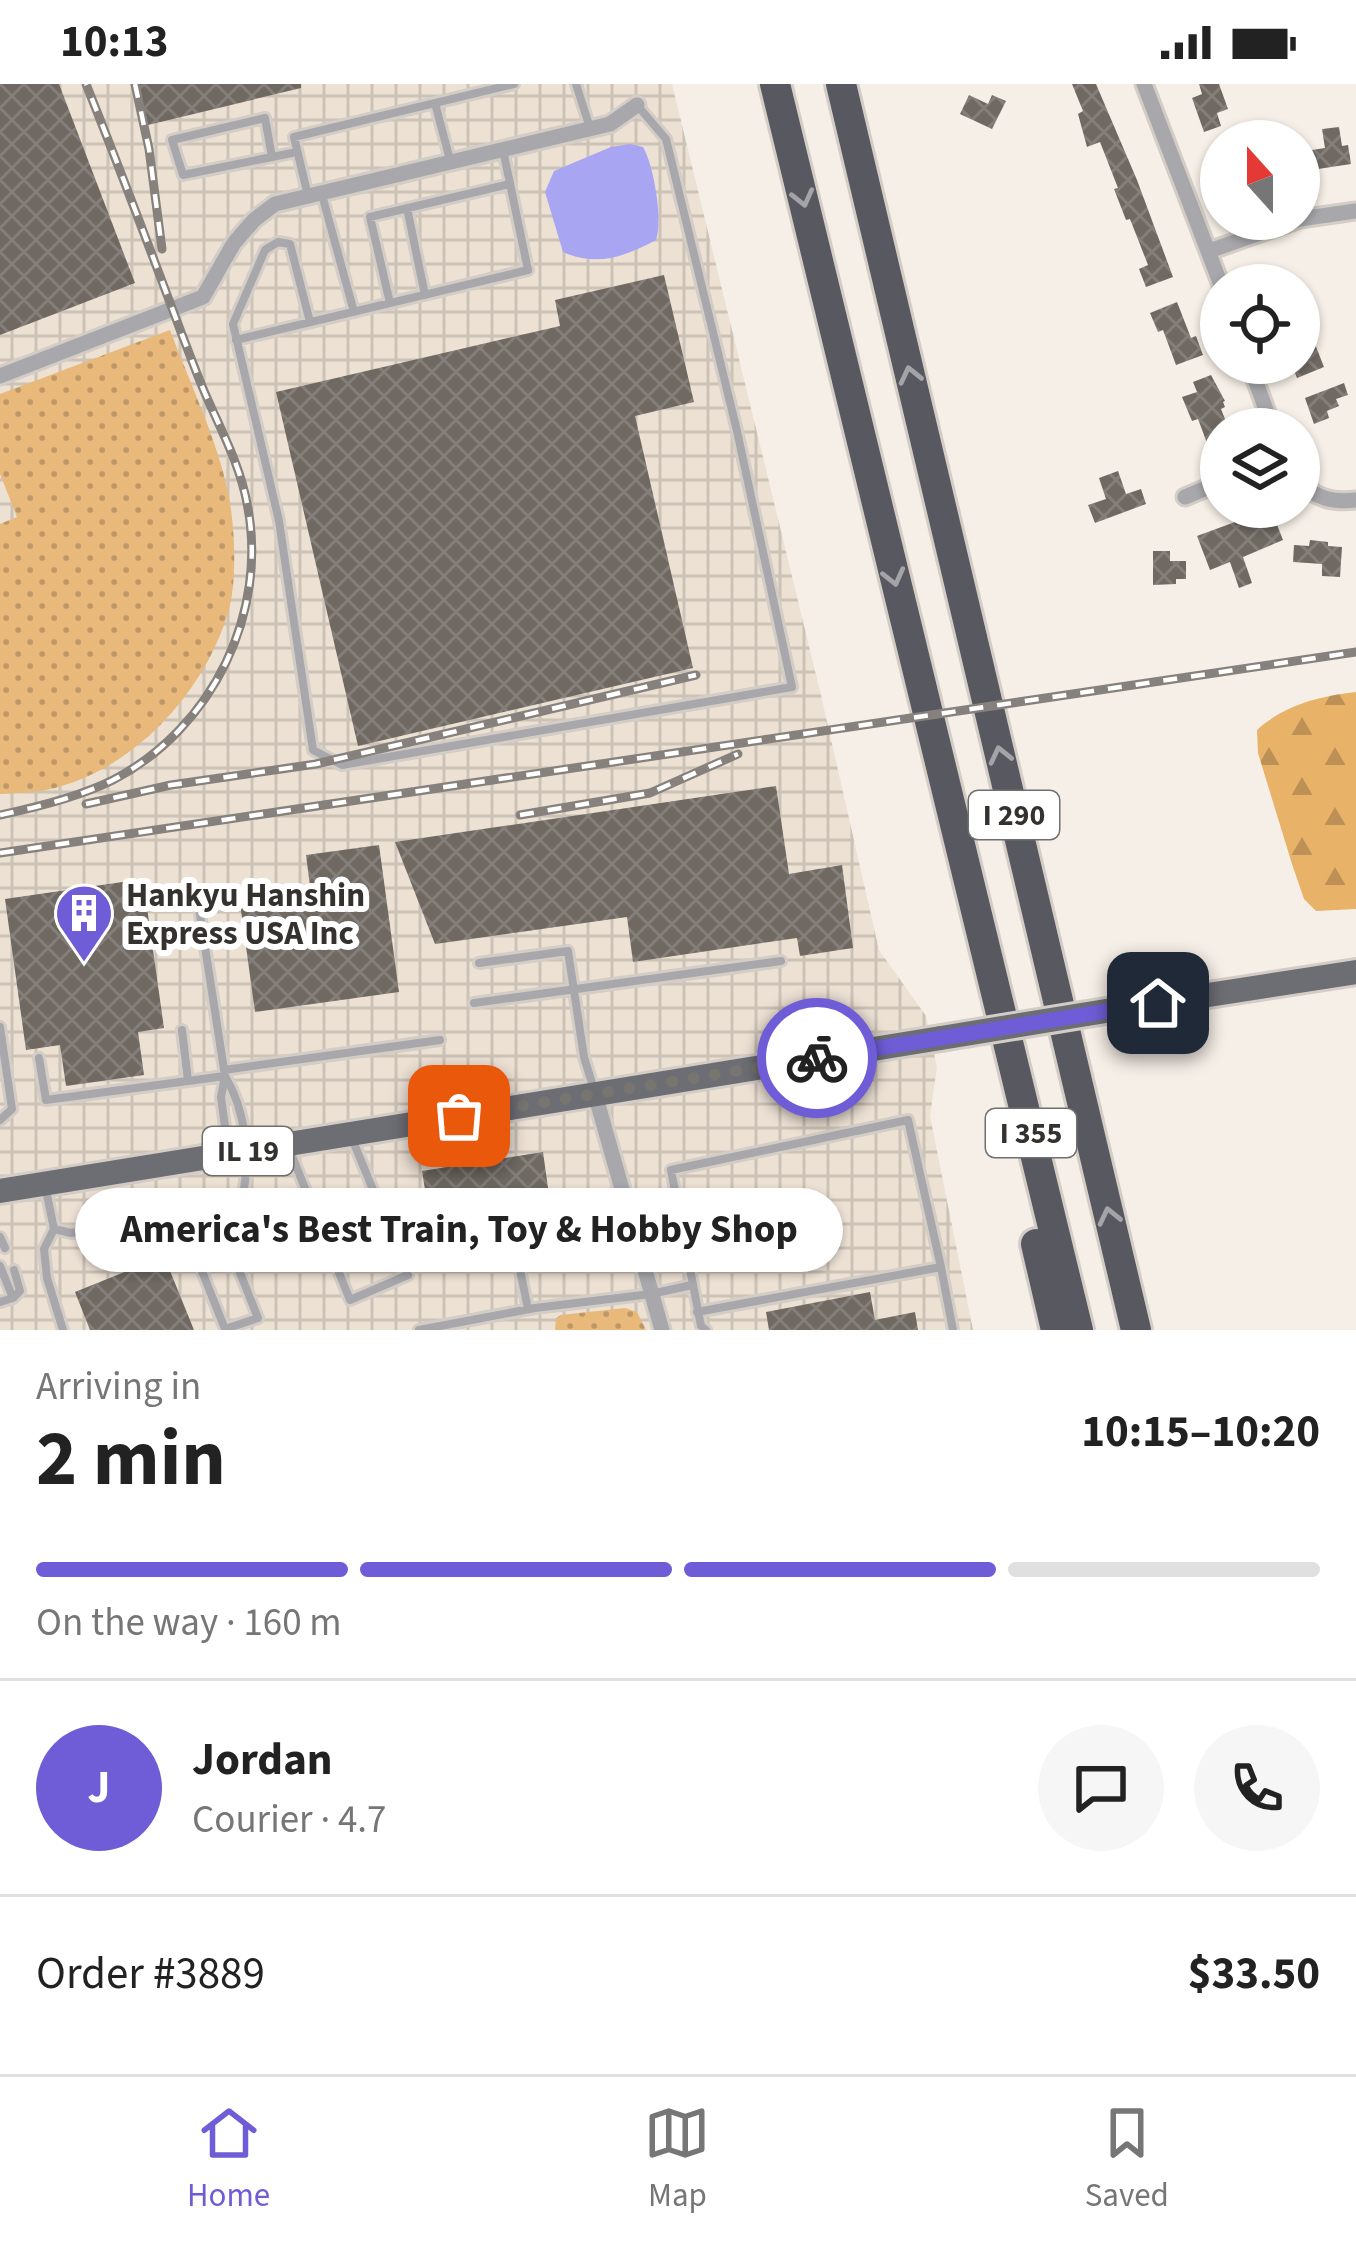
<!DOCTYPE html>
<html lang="en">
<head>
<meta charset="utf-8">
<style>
	body { margin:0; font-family:"Source Sans 3",sans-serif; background:#f6f6f6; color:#222; height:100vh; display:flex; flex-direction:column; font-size:45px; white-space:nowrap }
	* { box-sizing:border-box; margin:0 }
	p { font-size:39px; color:#767676 }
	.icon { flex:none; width:66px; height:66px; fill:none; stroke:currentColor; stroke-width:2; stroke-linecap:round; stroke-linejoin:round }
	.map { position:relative; height:1246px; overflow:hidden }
	.sheet { display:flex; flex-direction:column; background:#fff; flex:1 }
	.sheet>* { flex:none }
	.needle { width:78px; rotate:339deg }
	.tools { position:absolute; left:1200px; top:36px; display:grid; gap:24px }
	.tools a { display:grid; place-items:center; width:120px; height:120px; border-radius:50%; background:#fff; box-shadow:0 3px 9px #0004; font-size:60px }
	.pin { position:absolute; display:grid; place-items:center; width:102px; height:102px; color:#fff; margin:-51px; border-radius:24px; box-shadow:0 6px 18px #0006 }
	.courier { position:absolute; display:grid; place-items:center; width:120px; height:120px; margin:-60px; border:9px solid #6e5dd7; border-radius:50%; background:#fff; color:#222; box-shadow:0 3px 15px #0007 }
	.bubble { position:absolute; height:84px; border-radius:42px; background:#fff; box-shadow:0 3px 9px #0004; font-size:39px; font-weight:700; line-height:84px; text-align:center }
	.overview em { font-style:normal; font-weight:700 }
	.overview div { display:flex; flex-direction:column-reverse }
	.overview { display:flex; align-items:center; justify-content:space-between; height:204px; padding:0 36px }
	h1 { font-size:78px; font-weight:700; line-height:90px }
	.bar { display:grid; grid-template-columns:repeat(4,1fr); gap:18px 12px; align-content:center; height:144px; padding:0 36px }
	.bar i { height:15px; border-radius:9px; background:#e0e0e0 }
	.bar .current { background:#6e5dd7 }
	.bar p { grid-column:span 4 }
	.line { display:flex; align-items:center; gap:30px; padding:0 36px; border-top:3px solid #e0e0e0 }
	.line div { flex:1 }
	.round { display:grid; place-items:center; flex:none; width:126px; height:126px; border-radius:63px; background:#f6f6f6 }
	.status { display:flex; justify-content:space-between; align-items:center; height:84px; padding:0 60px; background:#fff; direction:ltr }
	.status svg { height:33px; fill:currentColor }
	.tab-bar { display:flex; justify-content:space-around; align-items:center; height:168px; border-top:3px solid #e0e0e0; background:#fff; font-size:33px; color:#767676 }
	.tab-bar a { display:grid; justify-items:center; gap:6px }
	.tab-bar .current { color:#6e5dd7 }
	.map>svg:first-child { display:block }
</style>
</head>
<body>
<div class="status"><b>10:13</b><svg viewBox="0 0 49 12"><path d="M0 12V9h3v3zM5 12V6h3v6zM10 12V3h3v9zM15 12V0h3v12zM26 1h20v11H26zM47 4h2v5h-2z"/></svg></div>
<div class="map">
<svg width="1356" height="1246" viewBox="0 0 1356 1246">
	<defs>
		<pattern id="industrial-grid" width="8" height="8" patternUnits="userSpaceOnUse" patternTransform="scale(3)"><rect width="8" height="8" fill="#ede1d4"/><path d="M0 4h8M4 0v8" fill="none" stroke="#ccc2b6"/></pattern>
		<pattern id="grass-dots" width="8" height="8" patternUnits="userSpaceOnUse" patternTransform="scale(3)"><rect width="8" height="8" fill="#e8b97b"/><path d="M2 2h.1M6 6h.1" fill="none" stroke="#bd9765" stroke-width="1.8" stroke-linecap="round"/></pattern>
		<pattern id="forest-firs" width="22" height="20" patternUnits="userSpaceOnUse" patternTransform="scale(3)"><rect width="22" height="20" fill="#e8b268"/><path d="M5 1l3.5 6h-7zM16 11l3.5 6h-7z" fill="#bd9156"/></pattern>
		<pattern id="building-cross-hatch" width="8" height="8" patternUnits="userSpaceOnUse" patternTransform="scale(3)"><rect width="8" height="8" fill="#6f6962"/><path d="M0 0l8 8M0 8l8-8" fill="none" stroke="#847f7a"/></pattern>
	</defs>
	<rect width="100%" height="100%" fill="#f6efe7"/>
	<path fill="url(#industrial-grid)" d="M0 0H672L820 607 879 866 926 932 937 983 930 1032 973 1246H0Z"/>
	<path fill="url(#grass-dots)" d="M170 246C189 297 222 366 230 419 235 449 237 500 228 529 203 611 132 688 46 706 31 709 15 709 0 710V440L17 433 0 390V310Z
		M625 1224 637 1228 646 1246H555L556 1234 561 1231Z"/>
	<path fill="url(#forest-firs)" d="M1356 608V825L1316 827 1304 815 1292 780 1258 669 1257 646C1284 621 1320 612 1356 608Z"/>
	<path fill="#a8a5f3" d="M630 60 643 63C654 82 663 137 656 156 624 173 597 183 563 168L545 108 554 87 611 63Z"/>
	<path fill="url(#building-cross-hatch)" d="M0 0H59L135 199 0 251Z
		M138 0H301V4L148 41Z
		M1072 0H1096L1137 96 1173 193 1146 203 1139 185 1148 181 1130 135 1126 136 1114 105 1118 104 1100 58 1087 63 1078 30 1083 27Z
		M1199 0H1219L1228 25 1217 29 1221 42 1204 48 1192 14 1202 10Z
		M969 11 988 20 992 11 1006 17 992 45 960 30Z
		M1339 43 1342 62 1348 61 1351 80 1318 85 1317 83 1299 88V68L1325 64 1322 45Z
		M664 191 694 318 635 332 693 584 358 662 276 308 560 242 555 216Z
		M1177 218 1191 254 1196 252 1203 271 1176 281 1163 246 1158 248 1150 229Z
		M1300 222 1324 283 1297 294 1291 279H1299Z
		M1211 291 1225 317 1223 318 1225 323 1221 325 1229 345H1221V353L1207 359 1198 335 1192 337 1182 313 1197 308 1193 298Z
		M1344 299 1348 311 1336 315 1339 322 1327 327 1329 334 1314 340 1305 314Z
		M1118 387 1126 410 1141 405 1146 420 1095 439 1088 421 1106 415 1099 394Z
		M1264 423H1270L1283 456 1243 473 1252 499 1239 504 1230 478 1210 486 1197 452 1254 431 1253 427Z
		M1310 456 1328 458V462L1342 463 1340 493 1322 492V480L1293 478 1294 461 1309 462Z
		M1153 467H1170V477H1186V495H1176V500L1153 501Z
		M776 702 789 790 842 781 853 864 800 872 797 854 633 878 627 833 435 860 395 758Z
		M379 761 399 908 255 928 239 812 310 802 306 771Z
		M143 795 164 944 138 948 144 991 66 1002 60 961 26 966 5 815Z
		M543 1068 549 1111 429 1130 422 1087Z
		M164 1172 194 1246H90L75 1208Z
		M870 1208 875 1236 915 1228 918 1246H769L766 1228Z"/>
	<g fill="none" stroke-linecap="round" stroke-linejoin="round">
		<defs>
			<path id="service" d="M576 0 590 44
				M435 19 450 76
				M272 73 265 34 172 56 183 91 297 68
				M322 111 354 228
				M308 112 294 53 514 0
				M407 124 425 211
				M390 219 370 133 510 100
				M310 238 290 160 278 158 265 166 233 240 279 437 313 666 342 681 792 603 737 347 666 55 637 21
				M236 256 528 186 503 66
				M196 805 225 992 221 1013 228 1065
				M479 879 568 867 584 973 595 1009
				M474 919 781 877
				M0 943 12 1025 0 1036
				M182 946 188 997
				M39 974 46 1016 225 992
				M224 986 440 956
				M290 1067 350 1216 408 1191 353 1057
				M45 1101 54 1145 44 1165 47 1194 63 1246
				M569 1130 573 1159 449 1177 444 1148Z
				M180 1132 242 1119
				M510 1137 528 1225
				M54 1145 71 1149 180 1132 225 1245 258 1234 225 1151C230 1140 239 1127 242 1115 251 1075 246 1027 225 992
				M186 1148 206 1146 225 1151
				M0 1153 5 1164
				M0 1182 13 1214
				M0 1218 13 1214 20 1207 14 1186
				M697 1228 941 1183 953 1246
				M419 1246 535 1224 651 1210 692 1201
				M706 1246 701 1242 671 1086 908 1036 941 1183"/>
			<path id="minor" d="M1144 0 1221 201
				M1209 167 1300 135 1356 127
				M1249 279 1273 345
				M0 292 203 213 234 159 254 136 275 120 610 40 637 21
				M1299 398C1316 414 1332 419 1356 416
				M1185 413 1221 398
				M595 1010 662 1246"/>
			<path id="primary" d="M1118 925 1356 888
				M0 1107 941 954"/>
			<path id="motorway" d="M775 0 1078 1246
				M841 0 1136 1246
				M1036 1160 1056 1246"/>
		</defs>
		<use href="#service" stroke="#d3cdc6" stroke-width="14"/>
		<use href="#minor" stroke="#d3cdc6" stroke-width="21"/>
		<use href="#primary" stroke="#d3cdc6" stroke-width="30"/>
		<use href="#motorway" stroke="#d3cdc6" stroke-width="36"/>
		<use href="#service" stroke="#a8a8ac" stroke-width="8"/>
		<use href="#minor" stroke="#a8a8ac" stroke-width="15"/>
		<use href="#primary" stroke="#6d6d74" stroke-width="24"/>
		<use href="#motorway" stroke="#585860" stroke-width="30"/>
		<defs>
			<path id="rail" d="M135 0 149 65 162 165
				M86 720 171 701 316 680 696 591
				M0 731C38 723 79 713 113 696 213 644 269 528 247 419 240 382 223 350 208 316 198 294 190 271 181 248 150 165 119 82 86 0
				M520 731 650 709 738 670
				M0 769 1356 568"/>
		</defs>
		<use href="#rail" stroke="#86817c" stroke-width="9"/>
		<use href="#rail" stroke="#fff" stroke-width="4.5" stroke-dasharray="14" stroke-linecap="butt"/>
		<defs>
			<path id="primary-bridge" d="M941 954 1118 925"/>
		</defs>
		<use href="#primary-bridge" stroke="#d3cdc6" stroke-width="30" stroke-linecap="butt"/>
		<use href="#primary-bridge" stroke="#6d6d74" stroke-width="24"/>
	</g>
	<defs><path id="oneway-chevron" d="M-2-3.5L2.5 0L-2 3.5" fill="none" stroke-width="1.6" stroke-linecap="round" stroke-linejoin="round" transform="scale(3)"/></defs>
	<g stroke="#a3a3a8">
		<use href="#oneway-chevron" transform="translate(803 114) rotate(76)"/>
		<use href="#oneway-chevron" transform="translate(910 291) rotate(-103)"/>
		<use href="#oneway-chevron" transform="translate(894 493) rotate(76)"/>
		<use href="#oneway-chevron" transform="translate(1000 671) rotate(-103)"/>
		<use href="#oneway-chevron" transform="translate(1109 1132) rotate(-103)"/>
	</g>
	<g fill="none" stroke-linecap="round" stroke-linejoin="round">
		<path stroke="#78746f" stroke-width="12" stroke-dasharray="0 21.6" d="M459 1032 817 974"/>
		<path stroke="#6e5dd7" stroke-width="15" d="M817 974 1158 919"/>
	</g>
	<defs>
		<symbol id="building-pin" viewBox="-11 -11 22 30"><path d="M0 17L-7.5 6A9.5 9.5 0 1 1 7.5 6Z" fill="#6e5dd7" stroke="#fff"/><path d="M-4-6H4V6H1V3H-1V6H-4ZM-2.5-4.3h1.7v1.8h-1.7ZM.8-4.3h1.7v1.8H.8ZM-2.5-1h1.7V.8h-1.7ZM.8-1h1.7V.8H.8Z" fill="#fff"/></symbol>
	</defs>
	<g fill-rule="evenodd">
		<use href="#building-pin" x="51" y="796" width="66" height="90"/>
	</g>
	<g text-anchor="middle" stroke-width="12" stroke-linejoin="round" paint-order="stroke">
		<g fill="#fff" stroke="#716f6d" stroke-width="3">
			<rect x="969" y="707" width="90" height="48" rx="9"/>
			<rect x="986" y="1025" width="90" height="48" rx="9"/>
			<rect x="203" y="1043" width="90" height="48" rx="9"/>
		</g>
		<g font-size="30" font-weight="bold" fill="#34312e">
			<text x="1014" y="741">I 290</text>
			<text x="1031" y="1059">I 355</text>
			<text x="248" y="1077">IL 19</text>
		</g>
		<g font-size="33" font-weight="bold" fill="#34312e" stroke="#fff" text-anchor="start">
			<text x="126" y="822">Hankyu Hanshin<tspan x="126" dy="38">Express USA Inc</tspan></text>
		</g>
	</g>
</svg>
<div class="tools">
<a><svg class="needle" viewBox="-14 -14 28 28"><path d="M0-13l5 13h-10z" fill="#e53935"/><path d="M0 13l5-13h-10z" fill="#767676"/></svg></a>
<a><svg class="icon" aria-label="locate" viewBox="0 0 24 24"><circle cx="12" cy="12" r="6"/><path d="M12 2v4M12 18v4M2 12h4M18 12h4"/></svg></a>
<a><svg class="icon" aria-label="layers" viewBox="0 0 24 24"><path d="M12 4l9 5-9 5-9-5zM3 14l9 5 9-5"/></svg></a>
</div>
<div class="pin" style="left:459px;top:1032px;background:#ea580c"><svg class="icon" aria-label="bag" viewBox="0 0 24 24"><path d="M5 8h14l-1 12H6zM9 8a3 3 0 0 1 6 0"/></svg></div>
<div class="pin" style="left:1158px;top:919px;background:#1f2937"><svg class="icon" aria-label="home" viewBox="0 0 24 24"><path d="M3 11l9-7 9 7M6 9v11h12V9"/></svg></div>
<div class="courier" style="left:817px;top:974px"><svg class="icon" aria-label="bike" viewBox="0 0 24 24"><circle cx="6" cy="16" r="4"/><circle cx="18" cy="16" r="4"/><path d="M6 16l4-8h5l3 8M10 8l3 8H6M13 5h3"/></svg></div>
<div class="bubble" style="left:75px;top:1104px;width:768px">America's Best Train, Toy &amp; Hobby Shop</div>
</div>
<section class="sheet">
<div class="overview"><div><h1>2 min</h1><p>Arriving in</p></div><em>10:15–10:20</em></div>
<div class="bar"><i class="current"></i><i class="current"></i><i class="current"></i><i></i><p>On the way · 160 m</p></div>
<div class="line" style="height:216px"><b class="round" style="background:#6e5dd7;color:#fff">J</b><div><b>Jordan</b><p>Courier · 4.7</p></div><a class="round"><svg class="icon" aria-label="chat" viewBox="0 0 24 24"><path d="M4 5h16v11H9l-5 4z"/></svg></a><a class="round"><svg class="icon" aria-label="phone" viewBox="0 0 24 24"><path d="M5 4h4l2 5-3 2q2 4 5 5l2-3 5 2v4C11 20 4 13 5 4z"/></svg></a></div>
<div class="line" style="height:156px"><div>Order #3889</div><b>$33.50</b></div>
</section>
<nav class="tab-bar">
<a class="current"><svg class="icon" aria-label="home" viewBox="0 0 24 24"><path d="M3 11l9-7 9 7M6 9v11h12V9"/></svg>Home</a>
<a><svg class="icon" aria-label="map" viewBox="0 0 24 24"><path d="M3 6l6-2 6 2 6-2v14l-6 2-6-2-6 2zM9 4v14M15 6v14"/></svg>Map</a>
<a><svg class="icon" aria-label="saved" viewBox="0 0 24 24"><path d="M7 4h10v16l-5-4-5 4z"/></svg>Saved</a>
</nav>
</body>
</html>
